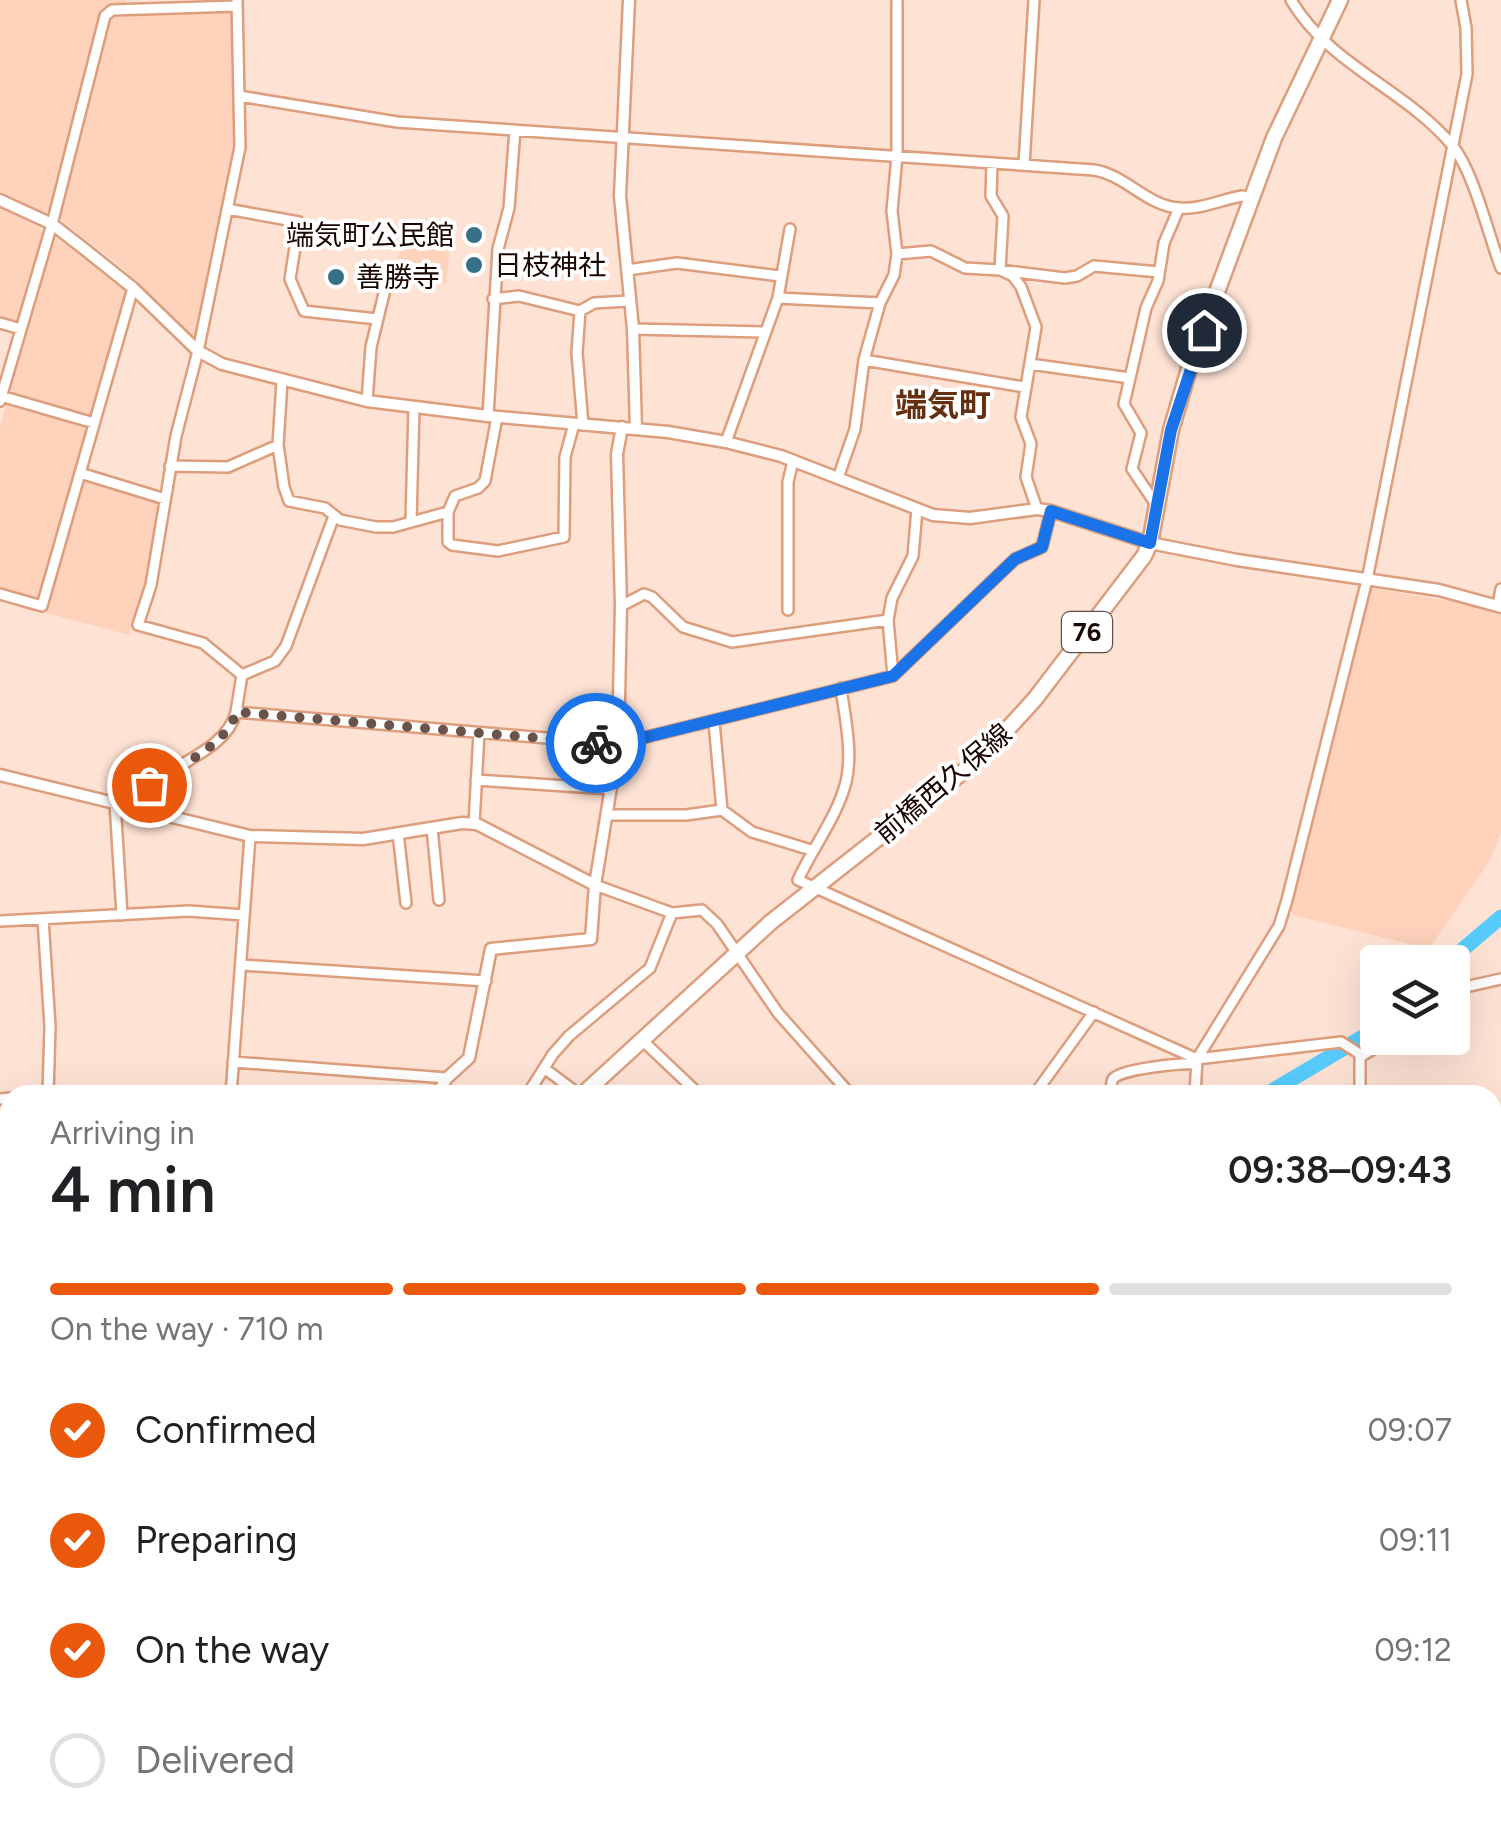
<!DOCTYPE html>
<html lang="en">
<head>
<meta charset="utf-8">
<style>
	body { margin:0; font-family:Figtree,"Noto Sans JP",sans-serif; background:#f6f6f6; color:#202124; height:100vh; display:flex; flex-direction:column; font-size:38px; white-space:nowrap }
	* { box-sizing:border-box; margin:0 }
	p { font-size:32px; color:#757577 }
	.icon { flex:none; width:55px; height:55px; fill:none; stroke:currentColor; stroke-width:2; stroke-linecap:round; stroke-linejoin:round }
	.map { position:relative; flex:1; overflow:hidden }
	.panel { position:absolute; left:0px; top:1085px; width:1502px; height:752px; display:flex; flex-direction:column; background:#fff; border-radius:30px 30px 0 0; box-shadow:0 10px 40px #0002 }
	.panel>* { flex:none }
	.buttons { position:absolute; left:1360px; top:945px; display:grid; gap:20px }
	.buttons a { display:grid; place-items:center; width:110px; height:110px; border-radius:10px; background:#fff; box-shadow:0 10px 40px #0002; font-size:50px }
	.pin { position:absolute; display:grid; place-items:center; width:85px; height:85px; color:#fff; margin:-42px; border:5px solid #fff; border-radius:50%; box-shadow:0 2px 10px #0007 }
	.courier { position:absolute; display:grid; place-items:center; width:100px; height:100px; margin:-50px; border:8px solid #1a73e8; border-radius:50%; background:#fff; color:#222; box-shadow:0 2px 12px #0007 }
	.overview em { font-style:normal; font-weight:600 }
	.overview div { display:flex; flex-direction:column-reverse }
	.overview { display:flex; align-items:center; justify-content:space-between; height:170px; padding:0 50px }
	h1 { font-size:65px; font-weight:600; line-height:75px }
	.bar { display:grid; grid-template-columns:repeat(4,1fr); gap:15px 10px; align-content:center; height:120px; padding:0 50px }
	.bar i { height:12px; border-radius:8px; background:#e0e0e0 }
	.bar .selected { background:#ea580c }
	.bar p { grid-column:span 4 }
	ol { padding:0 50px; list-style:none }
	li { display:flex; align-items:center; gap:30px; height:110px }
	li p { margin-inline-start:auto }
	li .icon { padding:10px; border-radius:50%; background:#ea580c; color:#fff; stroke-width:4 }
	li:last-child { color:#757577 }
	li i { width:55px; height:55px; border:5px solid #e0e0e0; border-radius:50% }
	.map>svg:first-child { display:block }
</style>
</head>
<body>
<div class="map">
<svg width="1501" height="1836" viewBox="0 0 1501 1836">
	<rect width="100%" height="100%" fill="#fee3d5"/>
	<path fill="#fed2bb" d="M0 0H127L123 5 102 7 49 210 45 213 0 191Z
		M231 11 234 147 197 334 192 336 119 265 60 219 111 17 115 14Z
		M0 208 39 227 42 232 18 319 11 322 0 319Z
		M414 223 451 236 446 284 390 272Z
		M53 239H57L91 263 126 291 92 412 88 415 13 394 10 389Z
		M11 404 86 425 88 430 40 597 35 598 0 588V428L6 405Z
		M90 480 158 499 160 505 147 584 129 635 46 613 84 482Z
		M1370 588 1467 604 1501 616V833L1489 862 1429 949 1293 915 1290 909Z
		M1492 1119H1501V1312H1492Z"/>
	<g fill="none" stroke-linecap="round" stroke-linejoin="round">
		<path stroke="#57ccfc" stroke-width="15" d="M1448 962 1501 917
			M1265 1095 1378 1028
			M400 1836 406 1828"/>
		<defs>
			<path id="minor" d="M237 0 240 147 198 351 176 436 151 585 138 625 203 643 242 675
				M1291 0C1329 65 1405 89 1452 145 1474 172 1488 234 1501 268
				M239 96 397 122 1094 170C1126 175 1148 207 1180 208 1200 210 1223 199 1242 196L1252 198
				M992 163 991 196 1003 216 1000 270 1065 278 1077 276 1094 266 1159 272
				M1024 165 1034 0
				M227 209 299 222 290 279 304 311 377 319
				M897 254 931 251 965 268 1000 270 1013 276 1021 287 1036 327 1021 417 1031 444 1026 477 1037 509
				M627 270 677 263 780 276
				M778 298 790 229
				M493 299 519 296 580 311 594 303 629 301
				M580 311 577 353 583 425
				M0 323 21 329
				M633 329 764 332
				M864 360 1024 387
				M1030 364 1130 378 1146 308 1158 281 1164 243 1179 208
				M1130 378 1124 404 1141 433 1132 469 1157 506
				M1 396 94 423
				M0 401 52 224 105 16 112 10 237 6
				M367 401 371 347 388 277
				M488 416 498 249 509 208 515 130
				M726 442 778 298 880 303
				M278 445 282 381
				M170 466 228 467 278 445 284 487 289 501 325 508 340 520 376 527H393L448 512V542L452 545 498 551 564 537 565 457 574 424
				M80 473 165 499
				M838 478 855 429 864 360 880 303 894 275 897 254 892 211 897 156V2
				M448 512 455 496 478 488 485 481 497 417
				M411 521 414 407
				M0 594 42 606 133 288
				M1498 605 1501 589
				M621 606 644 594 652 597 683 627 732 642 888 620
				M788 610V482L793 461
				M242 675 236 712 618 744 893 676 1015 559 1042 547 1051 511
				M242 675 275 661 286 646 334 516
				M893 676 888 620 892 598 913 556 917 509
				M841 688C845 718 853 752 846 782 837 817 813 847 798 880L1197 1059 1341 1042 1360 1054V1095
				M476 780 611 789
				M115 802 122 915
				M133 807C148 768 225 758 236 712
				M722 810 752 832 811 850
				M607 815H686L722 810 714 722
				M474 824 479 733
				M432 828 439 900
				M398 833 406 903
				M595 885 672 913 702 910 717 924 778 1013 851 1095
				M43 919 50 1026 48 1095
				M0 921 189 911 244 915
				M242 965 486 981
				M1452 990 1501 979
				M642 1040 700 1095
				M1360 1057 1392 1038
				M233 1062 447 1078
				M544 1068 580 1095
				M231 1095 250 836
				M527 1095 553 1054 569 1036 650 968 672 913
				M1034 1095 1094 1012
				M1111 1095C1111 1091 1111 1082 1113 1079 1120 1069 1181 1063 1194 1064
				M1195 1095 1197 1059 1279 926 1287 900 1367 580 1467 74 1466 28 1461 0
				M0 1099 10 1098
				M0 1198H10
				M0 1326 10 1327
				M0 1424H10
				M1492 1525 1501 1535
				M0 1658 10 1651
				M0 1717 10 1706
				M0 1743 10 1752
				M0 1784 10 1773
				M30 1828 40 1836
				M96 1828 106 1836
				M167 1828 177 1836
				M239 1828 249 1836
				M311 1828 321 1836
				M515 1828 523 1836
				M876 1828 886 1836
				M1221 1828 1222 1836
				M17 1836 25 1828
				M182 1836 189 1828
				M284 1836 291 1828
				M340 1836 348 1828
				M381 1836 386 1828
				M450 1836 458 1828
				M536 1836 542 1828
				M586 1836 592 1828
				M647 1836 656 1828
				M721 1836 732 1828
				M772 1836 794 1828
				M822 1836V1828
				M976 1836V1828
				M1102 1836V1828
				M1361 1836 1362 1828"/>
			<path id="tertiary" d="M629 0 620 196 633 329 636 429
				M0 200 52 224 83 248 133 288 198 351 222 364 367 401 488 416 668 432 726 442 781 456 933 515 970 518 1037 509 1051 511 1150 543 1237 560 1439 590 1501 607
				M0 775 250 836 363 839 462 823 477 824 595 885
				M436 1095 447 1078 469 1058 491 949 591 939 595 885 618 744 621 606 617 454 622 427"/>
			<path id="primary" d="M582 1095 771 922 983 756 1035 699 1144 556 1150 543 1171 430 1191 362 1274 138 1340 0
				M0 1613 10 1606"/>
		</defs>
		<use href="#minor" stroke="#dc9e7d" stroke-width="14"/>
		<use href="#tertiary" stroke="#dc9e7d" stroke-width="15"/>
		<use href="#primary" stroke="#dc9e7d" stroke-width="19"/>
		<use href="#minor" stroke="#fff" stroke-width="9"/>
		<use href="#tertiary" stroke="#fff" stroke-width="10"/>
		<use href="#primary" stroke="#fff" stroke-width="14"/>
	</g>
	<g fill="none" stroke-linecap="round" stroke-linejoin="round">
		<path stroke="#6a534b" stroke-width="10" stroke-dasharray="0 18" d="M149 785C176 768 229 744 236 712L596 743"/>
		<path stroke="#1a73e8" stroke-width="12" d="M596 743 618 744 893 676 1015 559 1042 547 1051 511 1150 543 1171 430 1204 330"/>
	</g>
	<g fill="#377089" stroke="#fff" stroke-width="4">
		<circle cx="474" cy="235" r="10"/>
		<circle cx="474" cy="265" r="10"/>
		<circle cx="336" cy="277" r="10"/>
	</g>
	<g text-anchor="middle" stroke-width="8" stroke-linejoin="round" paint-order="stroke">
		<rect fill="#fff" stroke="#5f514c" stroke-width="2.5" x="1062" y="612" width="50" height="40" rx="8"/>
		<g font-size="25" font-weight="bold" fill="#1a0600">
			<text x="1087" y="641">76</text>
		</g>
		<g font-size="28" fill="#1a0600" stroke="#fff" text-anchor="start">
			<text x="454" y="245" text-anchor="end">端気町公民館</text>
			<text x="494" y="275">日枝神社</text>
			<text x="356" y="287">善勝寺</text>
		</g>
		<g font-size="28" fill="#1a0600" stroke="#fff">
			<text transform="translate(943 783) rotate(-40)" y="10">前橋西久保線</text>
		</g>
		<g font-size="32" font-weight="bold" fill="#642f0e" stroke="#fff">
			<text x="943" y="416">端気町</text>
		</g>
	</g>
</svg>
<div class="buttons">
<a><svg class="icon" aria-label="layers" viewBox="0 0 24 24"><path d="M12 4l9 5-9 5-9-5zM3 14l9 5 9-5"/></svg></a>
</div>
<div class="pin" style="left:149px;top:785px;background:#ea580c"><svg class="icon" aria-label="bag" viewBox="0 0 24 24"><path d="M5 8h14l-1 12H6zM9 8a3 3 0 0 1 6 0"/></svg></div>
<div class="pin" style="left:1204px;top:330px;background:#1f2937"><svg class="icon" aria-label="home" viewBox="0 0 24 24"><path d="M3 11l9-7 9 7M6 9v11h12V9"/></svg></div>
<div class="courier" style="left:596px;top:743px"><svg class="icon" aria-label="bike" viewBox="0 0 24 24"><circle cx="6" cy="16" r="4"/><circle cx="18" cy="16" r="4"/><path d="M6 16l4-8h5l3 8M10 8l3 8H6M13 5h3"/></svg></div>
<section class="panel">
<div class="overview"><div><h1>4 min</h1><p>Arriving in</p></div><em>09:38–09:43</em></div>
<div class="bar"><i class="selected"></i><i class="selected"></i><i class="selected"></i><i></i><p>On the way · 710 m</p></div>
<ol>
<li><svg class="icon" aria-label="check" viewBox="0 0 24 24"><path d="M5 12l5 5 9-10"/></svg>Confirmed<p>09:07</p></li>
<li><svg class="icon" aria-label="check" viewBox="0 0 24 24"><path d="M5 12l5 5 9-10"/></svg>Preparing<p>09:11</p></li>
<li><svg class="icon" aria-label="check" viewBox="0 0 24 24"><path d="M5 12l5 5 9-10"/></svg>On the way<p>09:12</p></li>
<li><i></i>Delivered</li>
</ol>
</section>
</div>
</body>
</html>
